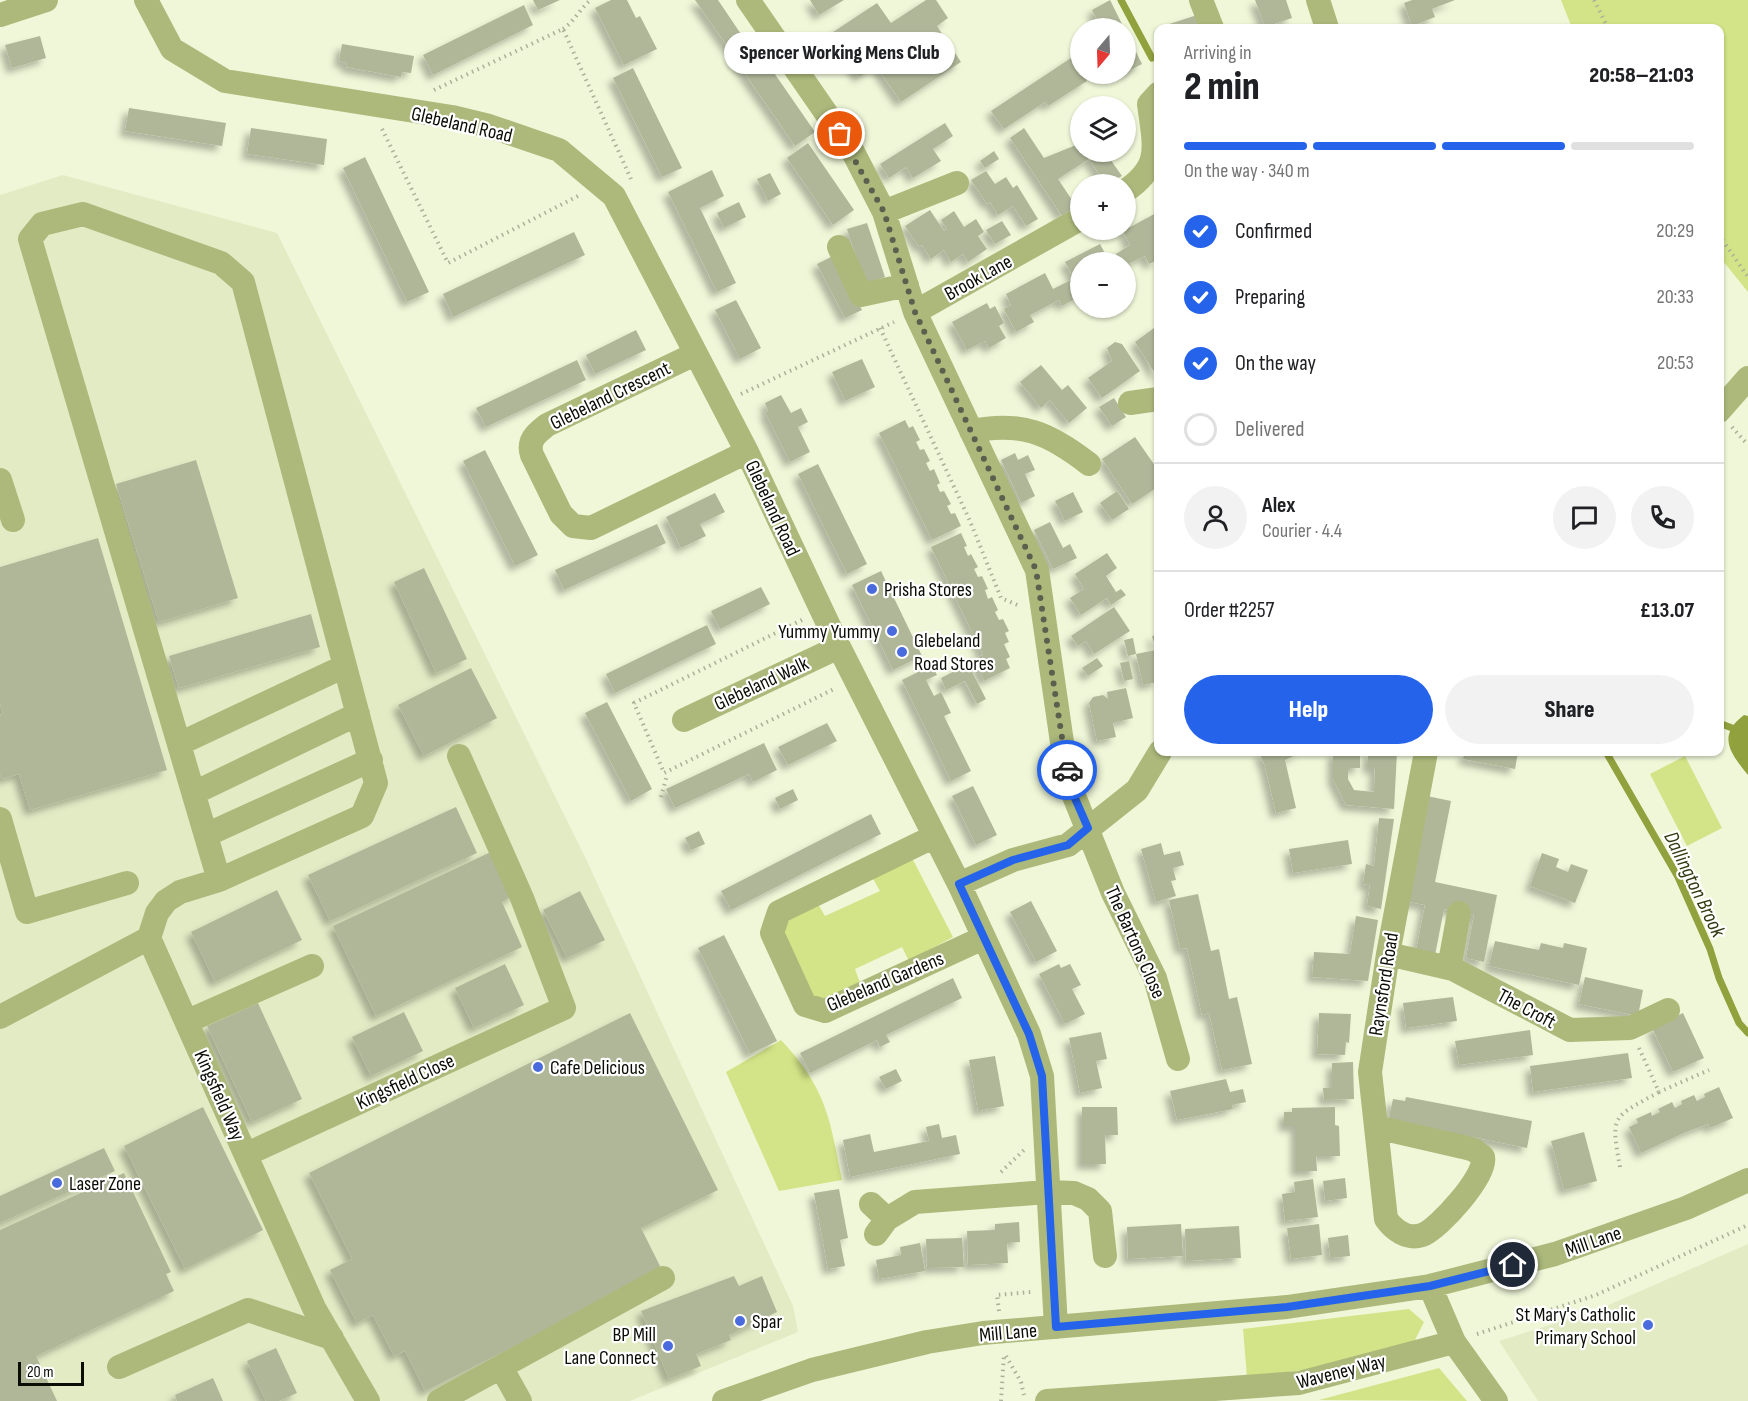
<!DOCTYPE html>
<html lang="en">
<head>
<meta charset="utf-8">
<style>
	body { margin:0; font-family:"Sofia Sans Condensed",sans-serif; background:#f2f2f2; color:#202124; height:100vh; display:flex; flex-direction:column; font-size:22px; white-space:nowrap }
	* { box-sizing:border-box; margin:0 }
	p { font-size:20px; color:#757577 }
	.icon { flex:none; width:33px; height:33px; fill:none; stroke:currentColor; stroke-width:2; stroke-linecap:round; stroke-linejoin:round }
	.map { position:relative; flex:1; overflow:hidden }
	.panel { position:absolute; left:1154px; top:24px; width:570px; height:732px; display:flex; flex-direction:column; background:#fff; border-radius:12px; box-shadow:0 2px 4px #0004 }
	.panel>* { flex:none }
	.needle { width:39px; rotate:199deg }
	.buttons { position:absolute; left:1070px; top:18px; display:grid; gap:12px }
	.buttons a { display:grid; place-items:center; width:66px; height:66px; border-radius:50%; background:#fff; box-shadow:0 2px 4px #0004; font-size:30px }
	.scale { position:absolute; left:18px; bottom:15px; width:66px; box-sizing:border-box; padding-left:6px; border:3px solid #0b0d04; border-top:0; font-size:16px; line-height:21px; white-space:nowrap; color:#0b0d04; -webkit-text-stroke:4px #fff; paint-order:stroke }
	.pin { position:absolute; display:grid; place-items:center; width:51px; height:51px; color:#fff; margin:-26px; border:3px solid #fff; border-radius:50%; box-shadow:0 2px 6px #0007 }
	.courier { position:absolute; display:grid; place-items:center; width:60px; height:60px; margin:-30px; border:4px solid #2563eb; border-radius:50%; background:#fff; color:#222; box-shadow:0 2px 8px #0007 }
	.bubble { position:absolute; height:42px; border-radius:21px; background:#fff; box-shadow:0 2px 4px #0004; font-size:20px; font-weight:800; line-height:42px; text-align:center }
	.head em { font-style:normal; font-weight:800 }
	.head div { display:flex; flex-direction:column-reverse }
	.head { display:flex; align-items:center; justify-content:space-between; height:102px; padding:0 30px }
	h1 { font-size:39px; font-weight:800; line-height:45px }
	.bar { display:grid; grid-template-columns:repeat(4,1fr); gap:9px 6px; align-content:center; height:72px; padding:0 30px }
	.bar i { height:8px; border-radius:4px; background:#e0e0e0 }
	.bar .on { background:#2563eb }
	.bar p { grid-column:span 4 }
	.line { display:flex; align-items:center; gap:15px; padding:0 30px; border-top:2px solid #e0e0e0 }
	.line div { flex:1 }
	.round { display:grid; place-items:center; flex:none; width:63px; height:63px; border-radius:32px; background:#f2f2f2 }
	ol { padding:0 30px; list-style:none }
	li { display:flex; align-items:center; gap:18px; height:66px }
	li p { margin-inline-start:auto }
	li .icon { padding:6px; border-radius:50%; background:#2563eb; color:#fff; stroke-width:4 }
	li:last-child { color:#757577 }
	li i { width:33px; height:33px; border:3px solid #e0e0e0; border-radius:50% }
	.action { display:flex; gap:12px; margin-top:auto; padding:12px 30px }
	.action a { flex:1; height:69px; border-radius:36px; background:#2563eb; color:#fff; font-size:24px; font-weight:800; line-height:69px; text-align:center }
	.action a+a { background:#f2f2f2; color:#202124 }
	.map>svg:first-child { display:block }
</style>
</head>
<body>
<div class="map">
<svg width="1748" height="1401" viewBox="0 0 1748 1401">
	<defs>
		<filter id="shadow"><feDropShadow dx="-5.5" dy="5.5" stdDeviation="3" flood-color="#0004"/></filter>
	</defs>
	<rect width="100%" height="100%" fill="#eff7d8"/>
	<path fill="#e3ebc5" d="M63 175 277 233 586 859 793 1306 798 1332 630 1401H0V195Z
		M1748 1244V1401H1538L1499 1341 1597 1310Z"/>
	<path fill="#d2e487" d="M1561 0H1748V292L1719 256V28H1572Z
		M1685 756 1722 828 1687 846 1650 774Z
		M911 856 953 937 909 961 902 947 855 969 860 983 823 1002 810 997 782 936 791 915 818 904 825 916 880 891 871 875Z
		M781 1040C826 1088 830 1118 842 1180L779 1191 726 1072Z
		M1409 1309 1424 1322 1414 1342 1327 1367 1247 1377 1243 1329Z
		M1439 1368 1467 1401 1319 1400Z"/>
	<path fill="#91a13d" d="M1744 715 1748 716V775C1731 754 1716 736 1744 715Z"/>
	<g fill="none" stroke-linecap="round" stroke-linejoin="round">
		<path stroke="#91a13d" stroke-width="7" d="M1121 0 1152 58
			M1719 723 1732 728
			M1606 752 1678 877 1710 949 1719 978 1739 1023 1748 1033"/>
	</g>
	<path fill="#b0b799" filter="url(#shadow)" d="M533 0H560L538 10Z
		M611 0H627L636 18 640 16 657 49 624 65 595 8Z
		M695 0H718L745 40 730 50Z
		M810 0H844L819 15Z
		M926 0H936L948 18 937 26 961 62 901 102 876 66 859 77 830 34 877 3 891 23Z
		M1110 0 1124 28H1101L1092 10Z
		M1255 0H1286L1292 18 1265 27Z
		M1412 0H1455L1432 9 1435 17 1412 26 1404 3Z
		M524 5 533 25 433 75 423 55Z
		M1197 15 1201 28H1157Z
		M1125 30 1142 64 1125 73Z
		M40 36 46 58 12 68 5 45Z
		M752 41 815 132 795 146 732 55Z
		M342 44 414 56 411 73 402 72 401 77 346 67 347 63 339 61Z
		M1080 52V74H1091L1085 78 1087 81 1048 106 1045 102 1004 129 991 111Z
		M633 68 682 168 662 177 613 78Z
		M129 108 226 123 222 146 125 131Z
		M945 123 953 136 933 149 941 161 913 178 906 167 889 178 880 164Z
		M251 128 327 139 324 165 247 154Z
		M1024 128 1044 158 1076 145 1080 152H1105L1122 176 1106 184 1089 159 1058 179 1076 206 1062 216 1010 138Z
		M808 143 854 210 833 225 787 158Z
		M994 151 999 159 985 168 980 161Z
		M365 157 429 292 407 302 343 168Z
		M712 170 724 196 700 208 736 283 717 292 668 192Z
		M986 171 995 184 1006 177 1013 188 1017 185 1038 219 1026 226 1013 206 998 215 990 202 987 204 971 180Z
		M770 173 781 194 768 201 757 179Z
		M739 202 746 217 724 228 717 213Z
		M930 210 944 231 947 229 941 220 954 211 964 227 976 219 984 232 978 236 987 249 968 262 963 254 951 262 944 250 931 259 922 245 919 247 905 226Z
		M1158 212V248L1154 250 1158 260 1149 264 1145 256 1126 265 1128 270 1125 272V262H1080V296L1062 306 1059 300 1030 315 1034 322 1016 332 1004 309 1011 305 1006 294 1045 273 1053 289 1063 284 1074 278 1065 262 1100 244 1108 259 1130 245 1123 231Z
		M1002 221 1011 235 995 244 986 230Z
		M867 223 885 277 865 284 847 229Z
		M574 232 585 255 453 317 443 294Z
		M835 255 862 310 845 318 817 264Z
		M736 300 761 348 740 359 715 310Z
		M987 303 990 309 995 306 1004 323 999 326 1006 338 989 348 985 341 967 350 952 322Z
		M1158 325V378L1135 342Z
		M636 330 646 350 595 374 586 355Z
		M1115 342 1122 344 1140 371 1102 398 1088 378 1112 361 1107 348Z
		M862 359 875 387 845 401 832 372Z
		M577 360 586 380 486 427 476 408Z
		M1041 365 1062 390 1068 385 1087 408 1069 423 1050 400 1041 408 1020 382Z
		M781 395 791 413 801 408 808 422 798 427 810 452 790 462 765 412 768 411 765 403Z
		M1114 398 1126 417 1112 426 1099 407Z
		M905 420 909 428 913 426 920 440 916 442 920 450 924 449 930 461 926 463 930 471 934 469 940 483 937 485 940 492 944 491 951 504 947 506 951 514 955 513 961 526 932 540 879 433Z
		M1135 437 1158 470V487L1132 504 1102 459Z
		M485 450 538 555 515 566 463 461Z
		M1015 453 1018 460 1028 455 1035 470 1025 474 1035 496 1021 503 1001 460Z
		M196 460 238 598 159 622 116 484Z
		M818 464 867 564 847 574 798 474Z
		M1117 491 1129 509 1112 520 1100 503Z
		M1073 492 1083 512 1065 521 1055 501Z
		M715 493 725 512 700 524 706 536 681 548 666 517Z
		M1050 522 1063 548 1070 544 1077 558 1053 569 1034 530Z
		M657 524 666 543 564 590 555 570Z
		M961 533 967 546 964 547 968 556 971 554 978 567 974 569 978 577 982 576 988 589 985 590 988 599 992 597 998 610 995 612 999 620 1003 619 1009 631 1005 633 1009 642 1004 644 1010 657 1006 659 1010 668 984 681 974 659 983 655 931 547Z
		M98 538 167 770 30 810 19 774 2 779 0 774V715L3 714 0 703V567Z
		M1107 553 1117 568 1106 576 1116 592 1121 589 1126 595 1111 605 1107 598 1081 615 1070 598 1084 589 1075 574Z
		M424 568 467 659 436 673 394 582Z
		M881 571 922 656 893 670 852 585Z
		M761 587 770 604 720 629 711 611Z
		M1114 607 1130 631 1094 654 1086 641 1078 646 1071 636Z
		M311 614 320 647 179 688 169 656Z
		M707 625 716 644 615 693 606 674Z
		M1158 635V682L1143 685 1136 654 1128 656 1124 640 1133 638 1136 654 1156 650 1152 636Z
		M1097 658 1103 666 1088 676 1082 668Z
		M1129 661 1133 679 1124 681 1120 663Z
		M968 664 986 699 977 704 965 681 946 690 941 678Z
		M932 665 937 675 926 680 934 696 941 692 951 713 944 716 971 771 951 781 902 680Z
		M471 668 497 718 424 756 398 705Z
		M1126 688 1133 718 1113 723 1116 737 1097 741 1089 703 1093 697 1103 695 1108 699 1107 692Z
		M607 702 652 789 631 801 585 713Z
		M827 723 837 741 788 765 778 747Z
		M764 743 777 770 753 782 749 774 675 808 666 789Z
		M1259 752H1302L1285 760 1296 808 1276 813 1265 766Z
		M1333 752H1360V768H1348V779L1354 790 1374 792 1375 768H1368V752H1397L1394 809 1346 805 1333 779Z
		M1465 752H1518L1515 769 1463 759Z
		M973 786 997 835 976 845 952 796Z
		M793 789 798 800 780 809 775 798Z
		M1427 796 1451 801 1435 882 1497 895 1484 962 1466 958 1474 915 1444 909 1435 955 1416 951 1425 905 1405 901Z
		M456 807 477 853 330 921 308 875Z
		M871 814 881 834 731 910 721 891Z
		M1379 818 1394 819 1381 909 1367 906 1370 885 1363 884 1366 864 1374 866Z
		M699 831 705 844 691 850 685 838Z
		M1348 840 1352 864 1293 873 1289 849Z
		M1161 843 1164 855 1180 851 1184 865 1173 868 1176 880 1171 881 1176 896 1156 902 1141 849Z
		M495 850 516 894 502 902 522 947 376 1016 333 926Z
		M1542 853 1559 859 1556 867 1568 872 1571 864 1588 870 1575 903 1530 886Z
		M277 890 302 940 215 982 191 932Z
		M580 891 605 940 567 958 543 910Z
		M1198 894 1211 951 1219 949 1229 999 1237 997 1252 1064 1222 1070 1209 1013 1202 1015 1187 948 1180 949 1169 900Z
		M1031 901 1057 951 1036 962 1010 912Z
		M1356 916 1378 920 1368 981 1312 977 1314 952 1350 954Z
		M724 935 777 1041 750 1054 698 948Z
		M1495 941 1539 950 1541 943 1563 948 1564 943 1587 948 1579 985 1489 966Z
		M505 964 524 1005 474 1028 455 988Z
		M1059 964 1061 968 1070 964 1081 985 1072 989 1085 1014 1065 1024 1039 974Z
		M1585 977 1643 990 1638 1016 1579 1004Z
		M953 978 962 998 886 1035 890 1042 880 1047 877 1040 810 1073 800 1053Z
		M1453 997 1457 1021 1406 1028 1403 1003Z
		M258 1003 302 1099 252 1122 207 1026Z
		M404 1012 423 1051 371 1076 352 1037Z
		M630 1013 718 1190 641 1228 663 1272 425 1391 405 1351 394 1356 373 1315 357 1323 330 1270 352 1259 309 1173Z
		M1319 1013 1351 1014 1349 1043 1346 1042 1345 1055 1317 1054Z
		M1683 1013 1704 1058 1673 1072 1652 1028Z
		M1530 1030 1533 1055 1459 1065 1455 1041Z
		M1101 1032 1107 1059 1096 1061 1102 1088 1080 1093 1069 1038Z
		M1628 1053 1632 1078 1533 1092 1530 1066Z
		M995 1056 1004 1106 978 1111 969 1060Z
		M1353 1062 1354 1099 1324 1100 1323 1088H1332V1063Z
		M896 1069 902 1081 886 1089 879 1077Z
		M1226 1079 1230 1092 1243 1089 1246 1102 1232 1105 1233 1109 1177 1120 1170 1091Z
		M1719 1087 1733 1118 1710 1128 1708 1124 1686 1132 1641 1153 1629 1127 1638 1123 1636 1119 1651 1112 1652 1116 1660 1112 1658 1109 1672 1102 1675 1108 1682 1104 1681 1101 1694 1095 1697 1101 1705 1097 1704 1094Z
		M1406 1097 1532 1121 1527 1148 1472 1137V1140L1387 1127 1393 1099 1405 1101Z
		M203 1107 263 1230 185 1269 124 1146Z
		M1082 1107H1117L1118 1135H1105L1106 1164H1082Z
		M1335 1107V1125L1339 1126 1340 1156H1316L1317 1171H1296V1126H1284V1112H1292V1108Z
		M939 1124 942 1138 956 1135 960 1154 850 1177 843 1140 870 1134 874 1152 929 1141 926 1127Z
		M1584 1132 1597 1181 1564 1190 1551 1141Z
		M104 1148 115 1171 0 1223V1196Z
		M124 1173 171 1272 166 1274 174 1291 36 1356 57 1401H0V1230Z
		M1345 1178 1347 1198 1325 1201 1323 1181Z
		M1313 1179 1318 1217 1285 1221 1282 1194 1295 1192 1294 1182Z
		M839 1189 848 1238 840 1240 845 1266 828 1269 814 1193Z
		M1019 1222 1020 1242 1007 1243 1008 1263 968 1265 967 1231 995 1230V1224Z
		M1181 1224 1183 1256 1128 1259 1127 1227Z
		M1319 1224 1322 1255 1291 1259 1287 1228Z
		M1239 1226 1241 1258 1186 1261 1185 1229Z
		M1348 1235 1350 1256 1330 1258 1328 1238Z
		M962 1238 964 1267 927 1268 926 1239Z
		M920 1243 925 1271 879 1279 876 1260 901 1255 900 1247Z
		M734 1276 739 1286 762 1276 777 1312 729 1335 731 1340 696 1354 701 1366 669 1379 641 1311Z
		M276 1348 297 1393 279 1401H266L247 1361Z
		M213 1378 223 1401H177L175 1395Z"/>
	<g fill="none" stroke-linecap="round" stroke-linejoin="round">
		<path stroke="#abb198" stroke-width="4" stroke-dasharray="1.5 4.5" stroke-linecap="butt" d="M1594 0 1608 28
			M563 29C575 21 580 8 591 0
			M434 90 563 29 631 179
			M382 129 448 263 578 196
			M1719 235 1748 277
			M880 328 970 521 1001 598 1020 606
			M741 394 894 322
			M1732 427 1748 445
			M802 620 634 703 664 773 836 688
			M661 797 667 775
			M1639 1048 1659 1092 1709 1070
			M1620 1167C1610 1113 1613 1118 1659 1092
			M1001 1172 1024 1150
			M999 1311 997 1295 1031 1292
			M1477 1334 1596 1295 1748 1225
			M1006 1356 1021 1382 1024 1395
			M1001 1401 1004 1354"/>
		<path stroke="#acb97b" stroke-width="24" d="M146 0 172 49 225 81 452 117 489 126 559 150 614 196 747 452 839 647 959 884 1029 1034 1042 1076 1056 1327
			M748 0 853 152 884 212 915 312 1037 570 1065 763 1074 796 1113 893 1155 978 1178 1059
			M1201 0 1212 28
			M1318 0 1327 28
			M0 15 46 0
			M1125 191C1163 166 1154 145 1149 104L1158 94
			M884 212 957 183
			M839 247 861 295 907 285
			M915 312 1080 219
			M695 354 547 425C537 433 527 440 532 455L561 514 573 526 591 528 747 452
			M1130 403 1158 399
			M1719 411 1748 378
			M971 431C1022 421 1049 433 1089 464
			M0 480 13 520
			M684 720 839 647
			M179 744 345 666
			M194 793 358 714
			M0 819 27 912 127 883
			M206 835 371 760
			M933 837 779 912 772 933 805 1005 825 1011 983 938
			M959 884 1013 860 1068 845 1137 790 1160 752
			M149 938 157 913 166 901 180 892 219 880 362 816 376 783 243 282 221 263 83 214 42 224 30 239 219 880
			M1388 954 1453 969 1570 1030 1630 1028 1668 1010
			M1449 968 1459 913
			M0 1017 149 938 314 1308 368 1401
			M188 1021 312 966
			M1376 1127 1463 1147 1474 1150 1483 1157C1488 1174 1438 1230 1422 1235 1407 1240 1394 1230 1386 1219L1370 1072 1388 954 1426 752
			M247 1154 564 1008 522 898 459 756
			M871 1204 887 1219
			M876 1234 887 1219 915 1202 1048 1192 1074 1193 1088 1199 1100 1211 1105 1256
			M1430 1286 1454 1342 1496 1401
			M119 1367 248 1310 332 1338
			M501 1367 520 1401
			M439 1401 663 1278
			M724 1401 812 1370 927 1342 983 1333 1287 1307 1430 1286 1555 1254 1686 1208 1748 1180
			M1047 1401 1299 1383 1454 1342"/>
	</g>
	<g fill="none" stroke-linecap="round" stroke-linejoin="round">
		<path stroke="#5b5f4e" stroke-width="6" stroke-dasharray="0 10.8" d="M840 134 884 212 915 312 1036 570 1067 770"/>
		<path stroke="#2563eb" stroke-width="8" d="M1067 770 1074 796 1088 828 1068 845 1013 860 959 884 1029 1034 1042 1076 1056 1327 1287 1307 1430 1286 1513 1265"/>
	</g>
	<g fill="#496bde" stroke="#fff" stroke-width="2">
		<circle cx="872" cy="589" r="6"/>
		<circle cx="892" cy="631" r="6"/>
		<circle cx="902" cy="652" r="6"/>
		<circle cx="538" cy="1067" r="6"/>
		<circle cx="57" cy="1183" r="6"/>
		<circle cx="740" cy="1321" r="6"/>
		<circle cx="1648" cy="1325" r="6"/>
		<circle cx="668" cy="1346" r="6"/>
	</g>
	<g text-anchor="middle" stroke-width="4.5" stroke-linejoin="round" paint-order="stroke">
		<g font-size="20" fill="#0b0d04" stroke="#fff">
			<text transform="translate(462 124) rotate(13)" y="7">Glebeland Road</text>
			<text transform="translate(978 277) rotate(-29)" y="7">Brook Lane</text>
			<text transform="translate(610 395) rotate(-26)" y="7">Glebeland Crescent</text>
			<text transform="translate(773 508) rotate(65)" y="7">Glebeland Road</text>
			<text transform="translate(761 683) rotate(-25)" y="7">Glebeland Walk</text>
			<text transform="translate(1136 942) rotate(66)" y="7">The Bartons Close</text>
			<text transform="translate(885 981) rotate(-23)" y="7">Glebeland Gardens</text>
			<text transform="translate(1383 984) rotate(-81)" y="7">Raynsford Road</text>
			<text transform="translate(1527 1008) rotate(28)" y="7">The Croft</text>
			<text transform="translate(405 1081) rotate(-25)" y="7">Kingsfield Close</text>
			<text transform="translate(220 1095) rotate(66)" y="7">Kingsfield Way</text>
			<text transform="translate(1593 1241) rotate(-19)" y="7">Mill Lane</text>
			<text transform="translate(1008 1332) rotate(-5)" y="7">Mill Lane</text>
			<text transform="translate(1341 1371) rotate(-14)" y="7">Waveney Way</text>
		</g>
		<g font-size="20" fill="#0b0d04" stroke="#fff" text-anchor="start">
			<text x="884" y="596">Prisha Stores</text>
			<text x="880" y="638" text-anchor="end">Yummy Yummy</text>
			<text x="914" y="647">Glebeland<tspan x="914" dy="23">Road Stores</tspan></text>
			<text x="550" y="1074">Cafe Delicious</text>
			<text x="69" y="1190">Laser Zone</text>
			<text x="1636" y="1321" text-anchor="end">St Mary's Catholic<tspan x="1636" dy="23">Primary School</tspan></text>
			<text x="752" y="1328">Spar</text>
			<text x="656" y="1341" text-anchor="end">BP Mill<tspan x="656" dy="23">Lane Connect</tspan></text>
		</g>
		<g font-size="21" font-style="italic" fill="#343b11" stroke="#fff">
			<text transform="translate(1695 884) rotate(64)" y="7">Dallington Brook</text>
		</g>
	</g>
</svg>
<div class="buttons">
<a><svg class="needle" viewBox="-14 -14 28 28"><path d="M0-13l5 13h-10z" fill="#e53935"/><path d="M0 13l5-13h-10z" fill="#757577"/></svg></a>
<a><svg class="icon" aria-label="layers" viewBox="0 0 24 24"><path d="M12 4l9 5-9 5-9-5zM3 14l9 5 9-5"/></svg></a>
<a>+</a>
<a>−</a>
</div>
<div class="scale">20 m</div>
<div class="pin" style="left:840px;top:134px;background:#ea580c"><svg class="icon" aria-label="bag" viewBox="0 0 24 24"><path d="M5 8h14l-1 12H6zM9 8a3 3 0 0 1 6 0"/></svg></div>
<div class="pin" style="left:1513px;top:1265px;background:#1f2937"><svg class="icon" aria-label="home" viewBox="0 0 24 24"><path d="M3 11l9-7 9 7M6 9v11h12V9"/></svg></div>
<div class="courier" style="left:1067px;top:770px"><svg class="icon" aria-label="car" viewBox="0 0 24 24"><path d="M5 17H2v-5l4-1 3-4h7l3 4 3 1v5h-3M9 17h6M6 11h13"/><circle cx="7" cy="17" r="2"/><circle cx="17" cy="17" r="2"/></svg></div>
<div class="bubble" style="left:724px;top:32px;width:231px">Spencer Working Mens Club</div>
<section class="panel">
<div class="head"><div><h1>2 min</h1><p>Arriving in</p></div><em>20:58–21:03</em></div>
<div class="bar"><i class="on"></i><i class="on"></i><i class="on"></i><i></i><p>On the way · 340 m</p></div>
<ol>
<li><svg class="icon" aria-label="check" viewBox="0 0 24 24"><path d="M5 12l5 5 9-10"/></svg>Confirmed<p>20:29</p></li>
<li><svg class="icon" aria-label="check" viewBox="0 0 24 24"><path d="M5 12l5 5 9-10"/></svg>Preparing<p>20:33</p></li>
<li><svg class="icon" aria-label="check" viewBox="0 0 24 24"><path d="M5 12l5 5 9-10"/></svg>On the way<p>20:53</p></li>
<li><i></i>Delivered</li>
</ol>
<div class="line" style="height:108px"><a class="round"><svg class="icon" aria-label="person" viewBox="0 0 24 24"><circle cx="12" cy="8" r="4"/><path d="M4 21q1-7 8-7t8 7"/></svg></a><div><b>Alex</b><p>Courier · 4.4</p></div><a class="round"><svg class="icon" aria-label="chat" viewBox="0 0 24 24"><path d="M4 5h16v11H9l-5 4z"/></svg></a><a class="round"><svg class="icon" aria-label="phone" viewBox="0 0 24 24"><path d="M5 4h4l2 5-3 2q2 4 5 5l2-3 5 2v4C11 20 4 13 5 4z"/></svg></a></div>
<div class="line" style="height:78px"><div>Order #2257</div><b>£13.07</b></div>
<div class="action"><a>Help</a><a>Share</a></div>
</section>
</div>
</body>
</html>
